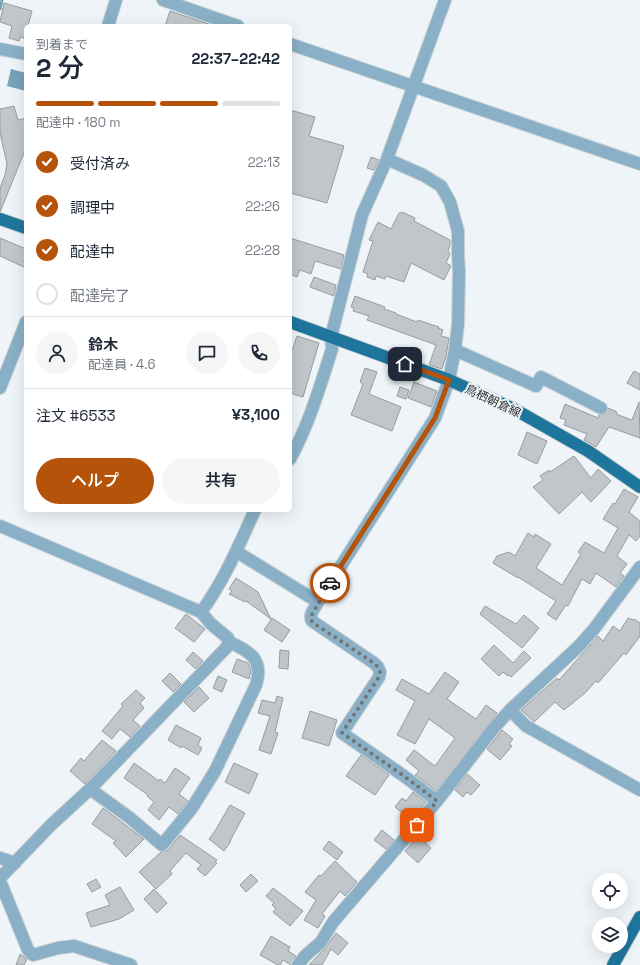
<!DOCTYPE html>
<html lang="ja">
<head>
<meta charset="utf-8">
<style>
	body { margin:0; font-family:"Space Grotesk","Noto Sans JP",sans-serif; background:#f6f6f7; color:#1f2937; height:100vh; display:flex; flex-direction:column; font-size:15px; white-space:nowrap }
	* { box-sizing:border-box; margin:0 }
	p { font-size:13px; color:#747a83 }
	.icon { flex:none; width:22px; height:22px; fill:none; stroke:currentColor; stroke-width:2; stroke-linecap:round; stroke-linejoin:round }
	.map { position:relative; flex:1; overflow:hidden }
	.details { position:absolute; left:24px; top:24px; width:268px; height:488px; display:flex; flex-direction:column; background:#fff; border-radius:6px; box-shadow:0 4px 16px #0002 }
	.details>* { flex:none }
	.fabs { position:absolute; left:592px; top:873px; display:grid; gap:8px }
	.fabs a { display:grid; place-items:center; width:36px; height:36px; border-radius:50%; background:#fff; box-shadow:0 4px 16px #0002; font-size:20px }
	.pin { position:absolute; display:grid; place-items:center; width:34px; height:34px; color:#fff; margin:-17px; border-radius:8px; box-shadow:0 2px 6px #0006 }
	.courier { position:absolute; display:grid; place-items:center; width:40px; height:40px; margin:-20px; border:3px solid #b45309; border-radius:50%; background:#fff; color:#222; box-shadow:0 1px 5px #0007 }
	.headline em { font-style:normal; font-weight:600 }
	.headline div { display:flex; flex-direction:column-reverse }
	.headline { display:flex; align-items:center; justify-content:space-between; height:68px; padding:0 12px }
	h1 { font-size:26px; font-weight:600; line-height:30px }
	.bar { display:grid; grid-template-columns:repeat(4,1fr); gap:6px 4px; align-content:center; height:48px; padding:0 12px }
	.bar i { height:5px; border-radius:3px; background:#e0e1e3 }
	.bar .on { background:#b45309 }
	.bar p { grid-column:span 4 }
	.line { display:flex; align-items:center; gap:10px; padding:0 12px; border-top:1px solid #e0e1e3 }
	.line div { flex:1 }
	.round { display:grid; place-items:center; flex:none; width:42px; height:42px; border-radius:21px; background:#f6f6f7 }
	ol { padding:0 12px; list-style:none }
	li { display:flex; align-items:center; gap:12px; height:44px }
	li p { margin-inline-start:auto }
	li .icon { padding:4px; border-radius:50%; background:#b45309; color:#fff; stroke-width:4 }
	li:last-child { color:#747a83 }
	li i { width:22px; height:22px; border:2px solid #e0e1e3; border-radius:50% }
	.cta { display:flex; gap:8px; margin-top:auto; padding:8px 12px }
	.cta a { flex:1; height:46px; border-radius:24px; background:#b45309; color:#fff; font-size:16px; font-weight:600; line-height:46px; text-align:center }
	.cta a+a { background:#f6f6f7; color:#1f2937 }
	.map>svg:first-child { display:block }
</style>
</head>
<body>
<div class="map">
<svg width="640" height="965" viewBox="0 0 640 965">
	<rect width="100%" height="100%" fill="#eef4f8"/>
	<path fill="#78a3bb" d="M11 69 26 73V91L7 86Z"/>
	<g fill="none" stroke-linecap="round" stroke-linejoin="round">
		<path stroke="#78a3bb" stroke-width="3" d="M0 9 2 0"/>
	</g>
	<path fill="#c0c6ca" stroke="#969c9f" d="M4 3 32 11 28 26H26V39L20 37 19 41 9 38 12 26 0 22Z
		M170 11 212 25V26H165Z
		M14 106 18 120 26 118V148L0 212V188L5 175 7 164 0 133V109Z
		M290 110 315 117 309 136 344 146 327 203 290 193Z
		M371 157 379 160 374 170 367 168Z
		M402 212 415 218 414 221 450 240V245L448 251 450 254 446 263 451 266 444 280 411 263 404 282 386 276 385 279 376 276 375 280 367 277 368 274 363 272 373 241 369 240 378 222 391 229 399 213H401Z
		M0 238 26 249V268L0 256Z
		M290 238 344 255 341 269 315 261 311 274 300 270 297 277 290 274Z
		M314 277 336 285 334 296 310 287Z
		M355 296 385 307 384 309 396 313V314L417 322 418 320 439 327 438 328 443 330 441 336 449 338 446 357 442 369 429 365 436 345 367 320 369 316 353 311 354 308 351 307Z
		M297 336 319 343 303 397 290 393V356Z
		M365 368 377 372 369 394 401 407 392 431 351 415 363 384 360 382Z
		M634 371 640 374V390L627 383Z
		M414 382 437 391 431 407 408 398Z
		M400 387 409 390 406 399 397 396Z
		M639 402 640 438 609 427 596 447 584 440 587 434 564 425 566 420 560 418 565 404 598 418 599 415 605 414 608 408 617 412 616 414 632 420Z
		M527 432 547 441 537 464 518 455Z
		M574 456 591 478 598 469 611 481 591 502 582 492 559 514 533 487 543 480 540 476 549 470 550 472Z
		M624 489 638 497 629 512 640 521V536L636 541 629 535 617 556 627 564 620 573 624 576 616 587 596 573 590 584 582 579 568 606 566 605 556 620 547 614 556 601 518 577V578L493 563 497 556 509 552 515 556 528 533 534 537 535 534 551 544 536 568 562 585 581 554 578 552 585 542 604 553 618 528 603 519 613 503 615 504Z
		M236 578 258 592 271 619 246 601 245 602 229 594 232 591 229 589Z
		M485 606 516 624 524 615 539 628 522 648 480 614Z
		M186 614 205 629 194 642 175 628Z
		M272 618 290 630 282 642 264 630Z
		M628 618 633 620 634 619 640 623V636L626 655 624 653 598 683 596 681 585 693 564 710 555 702 534 722 521 710 557 678 559 680 598 636 603 641 613 626 620 631Z
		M494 645 513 663 524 651 531 658 511 677 509 675 508 676 503 672 499 676 481 659Z
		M280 650 289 651 288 669 279 668Z
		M193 652 203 661 196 669 186 660Z
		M237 659 248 663 251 670 249 679 232 672Z
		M445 672 459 682 447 699 476 719 486 705 497 713 436 791 415 775 419 771 406 760 414 750 435 766 455 738 429 719 415 744 397 735 415 701 396 690 402 679 429 694Z
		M170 673 181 684 173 692 162 681Z
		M218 676 227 680 222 692 213 688Z
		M199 687 209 698 194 712 184 702Z
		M136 690 145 698 140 703 144 708 133 720 140 726 130 737 120 729 112 739 102 731 123 706 121 704Z
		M277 696 283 698 275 732 278 733 271 754 259 750 270 716 258 713 262 700 275 703Z
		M310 711 337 720 329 746 302 738Z
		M176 725 201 738 198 745 202 748 198 755 182 746 181 748 168 740Z
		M502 730 513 739 509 744 512 746 500 760 487 749Z
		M102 740 116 751 85 784 70 771 81 758 84 761Z
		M361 755 389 775 375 795 346 776Z
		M134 763 159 781 160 779 165 783 175 768 190 778 179 794 188 801 178 814 169 807 159 820 148 810 154 802 147 796 148 795 124 778Z
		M234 763 258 774 249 794 225 782Z
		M467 774 480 785 471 795 467 792 463 797 455 790Z
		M413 792 426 802 411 820 395 807 402 798 406 801Z
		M230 805 245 813 230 841H231L224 851 209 839 215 831Z
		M103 808 144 839 126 857 113 843 116 841 92 824Z
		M382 830 394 840 386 849 374 840Z
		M180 835 217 860 215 862 217 863 205 876 197 869 201 865 186 853 170 871 172 874 156 889 139 872 161 852 168 850Z
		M418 836 431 848 418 863 405 851Z
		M329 841 343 852 337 860 323 849Z
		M335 861 357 882 345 896 340 891 322 914 325 916 318 928 304 920 316 900 305 892 319 875 321 876Z
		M251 874 258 881 246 892 240 885Z
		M96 879 101 887 92 892 87 884Z
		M120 887 134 910 119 919 91 927 86 913 110 905 105 895Z
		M273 888 303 911 290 926 273 912 276 908 272 905 274 903 266 896Z
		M154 889 167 903 157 913 144 899Z
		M336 933 348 943 338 955 331 949 322 965H309L326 947Z
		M271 936 290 947 288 951 296 956 291 965 283 960 280 965H278L260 955Z
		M20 954 27 959 24 965H16Z"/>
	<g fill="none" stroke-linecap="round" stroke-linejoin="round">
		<defs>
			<path id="minor" d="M163 0 238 26
				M108 26 116 0
				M290 44 640 164
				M0 49 26 54
				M387 159 423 175 441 186 450 202 458 231V254L459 272 458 324 455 350 449 380 435 418 318 602C315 608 308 615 312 621L374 663 378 667 380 672 379 677 342 733 404 776 437 801
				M455 350 536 386 541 377 601 408
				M0 388 26 322
				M290 459C309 425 320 386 332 349L331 337 362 215 387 159 445 0
				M0 526 201 612 211 624 228 638 229 642C250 651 264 660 256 685L215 771 192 808 162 845 130 818 90 789
				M237 552 318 602
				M201 612C224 581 239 545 255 510
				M510 710 526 726 640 790
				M0 858 15 863
				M0 878 51 825 90 789 226 648 229 642
				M0 881 28 950 33 955 58 948 74 946 131 965
				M298 965 305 956 321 942 333 922 437 801 493 729 510 710 578 647 594 629 640 567"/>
			<path id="major" d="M0 219 26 228
				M290 322 449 380 514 409 588 451 640 487
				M613 965 640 917"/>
		</defs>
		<use href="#minor" stroke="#ccd1d5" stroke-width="14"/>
		<use href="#major" stroke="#ccd1d5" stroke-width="14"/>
		<use href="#minor" stroke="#89b0c6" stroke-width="12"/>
		<use href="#major" stroke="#1e769d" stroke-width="12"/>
	</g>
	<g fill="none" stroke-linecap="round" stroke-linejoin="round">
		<path stroke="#727578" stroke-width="4" stroke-dasharray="0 7.2" d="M330 583 311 616 312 622 374 663 378 667 380 672 379 677 342 733 404 776 437 801 417 825"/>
		<path stroke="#b45309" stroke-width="5" d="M330 583 435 418 449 380 405 364"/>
	</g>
	<g text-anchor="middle" stroke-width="4" stroke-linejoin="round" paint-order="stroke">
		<g font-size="12" fill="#2f3133" stroke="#eef4f8">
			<text transform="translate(493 401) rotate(25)" y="4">鳥栖朝倉線</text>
		</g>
	</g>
</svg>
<div class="fabs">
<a><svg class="icon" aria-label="locate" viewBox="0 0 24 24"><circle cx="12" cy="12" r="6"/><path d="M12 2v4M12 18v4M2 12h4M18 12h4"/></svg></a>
<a><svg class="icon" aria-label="layers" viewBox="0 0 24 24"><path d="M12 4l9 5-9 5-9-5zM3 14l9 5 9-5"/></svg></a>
</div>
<div class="pin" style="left:417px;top:825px;background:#ea580c"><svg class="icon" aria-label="bag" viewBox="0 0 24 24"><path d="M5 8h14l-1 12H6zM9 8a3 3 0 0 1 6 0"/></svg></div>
<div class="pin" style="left:405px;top:364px;background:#1f2937"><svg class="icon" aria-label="home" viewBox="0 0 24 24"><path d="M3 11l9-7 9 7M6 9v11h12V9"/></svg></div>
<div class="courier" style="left:330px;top:583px"><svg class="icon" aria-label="car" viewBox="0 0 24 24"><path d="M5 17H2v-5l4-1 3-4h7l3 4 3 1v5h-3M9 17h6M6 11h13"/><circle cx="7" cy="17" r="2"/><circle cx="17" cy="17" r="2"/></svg></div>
<section class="details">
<div class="headline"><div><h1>2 分</h1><p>到着まで</p></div><em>22:37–22:42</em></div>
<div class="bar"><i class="on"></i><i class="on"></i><i class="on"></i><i></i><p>配達中 · 180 m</p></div>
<ol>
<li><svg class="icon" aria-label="check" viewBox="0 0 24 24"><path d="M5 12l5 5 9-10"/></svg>受付済み<p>22:13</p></li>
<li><svg class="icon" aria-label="check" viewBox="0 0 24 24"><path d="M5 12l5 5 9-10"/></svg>調理中<p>22:26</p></li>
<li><svg class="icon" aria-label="check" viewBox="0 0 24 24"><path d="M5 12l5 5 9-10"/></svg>配達中<p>22:28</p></li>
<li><i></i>配達完了</li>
</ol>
<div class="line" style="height:72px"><a class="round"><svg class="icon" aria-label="person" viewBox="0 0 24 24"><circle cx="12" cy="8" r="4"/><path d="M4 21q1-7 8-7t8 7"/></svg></a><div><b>鈴木</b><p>配達員 · 4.6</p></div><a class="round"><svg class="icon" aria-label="chat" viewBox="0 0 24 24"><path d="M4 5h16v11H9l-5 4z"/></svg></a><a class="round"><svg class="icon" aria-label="phone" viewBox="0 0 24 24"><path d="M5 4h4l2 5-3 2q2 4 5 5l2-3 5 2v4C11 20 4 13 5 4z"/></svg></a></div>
<div class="line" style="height:52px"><div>注文 #6533</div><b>¥3,100</b></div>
<div class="cta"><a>ヘルプ</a><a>共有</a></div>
</section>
</div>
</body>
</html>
